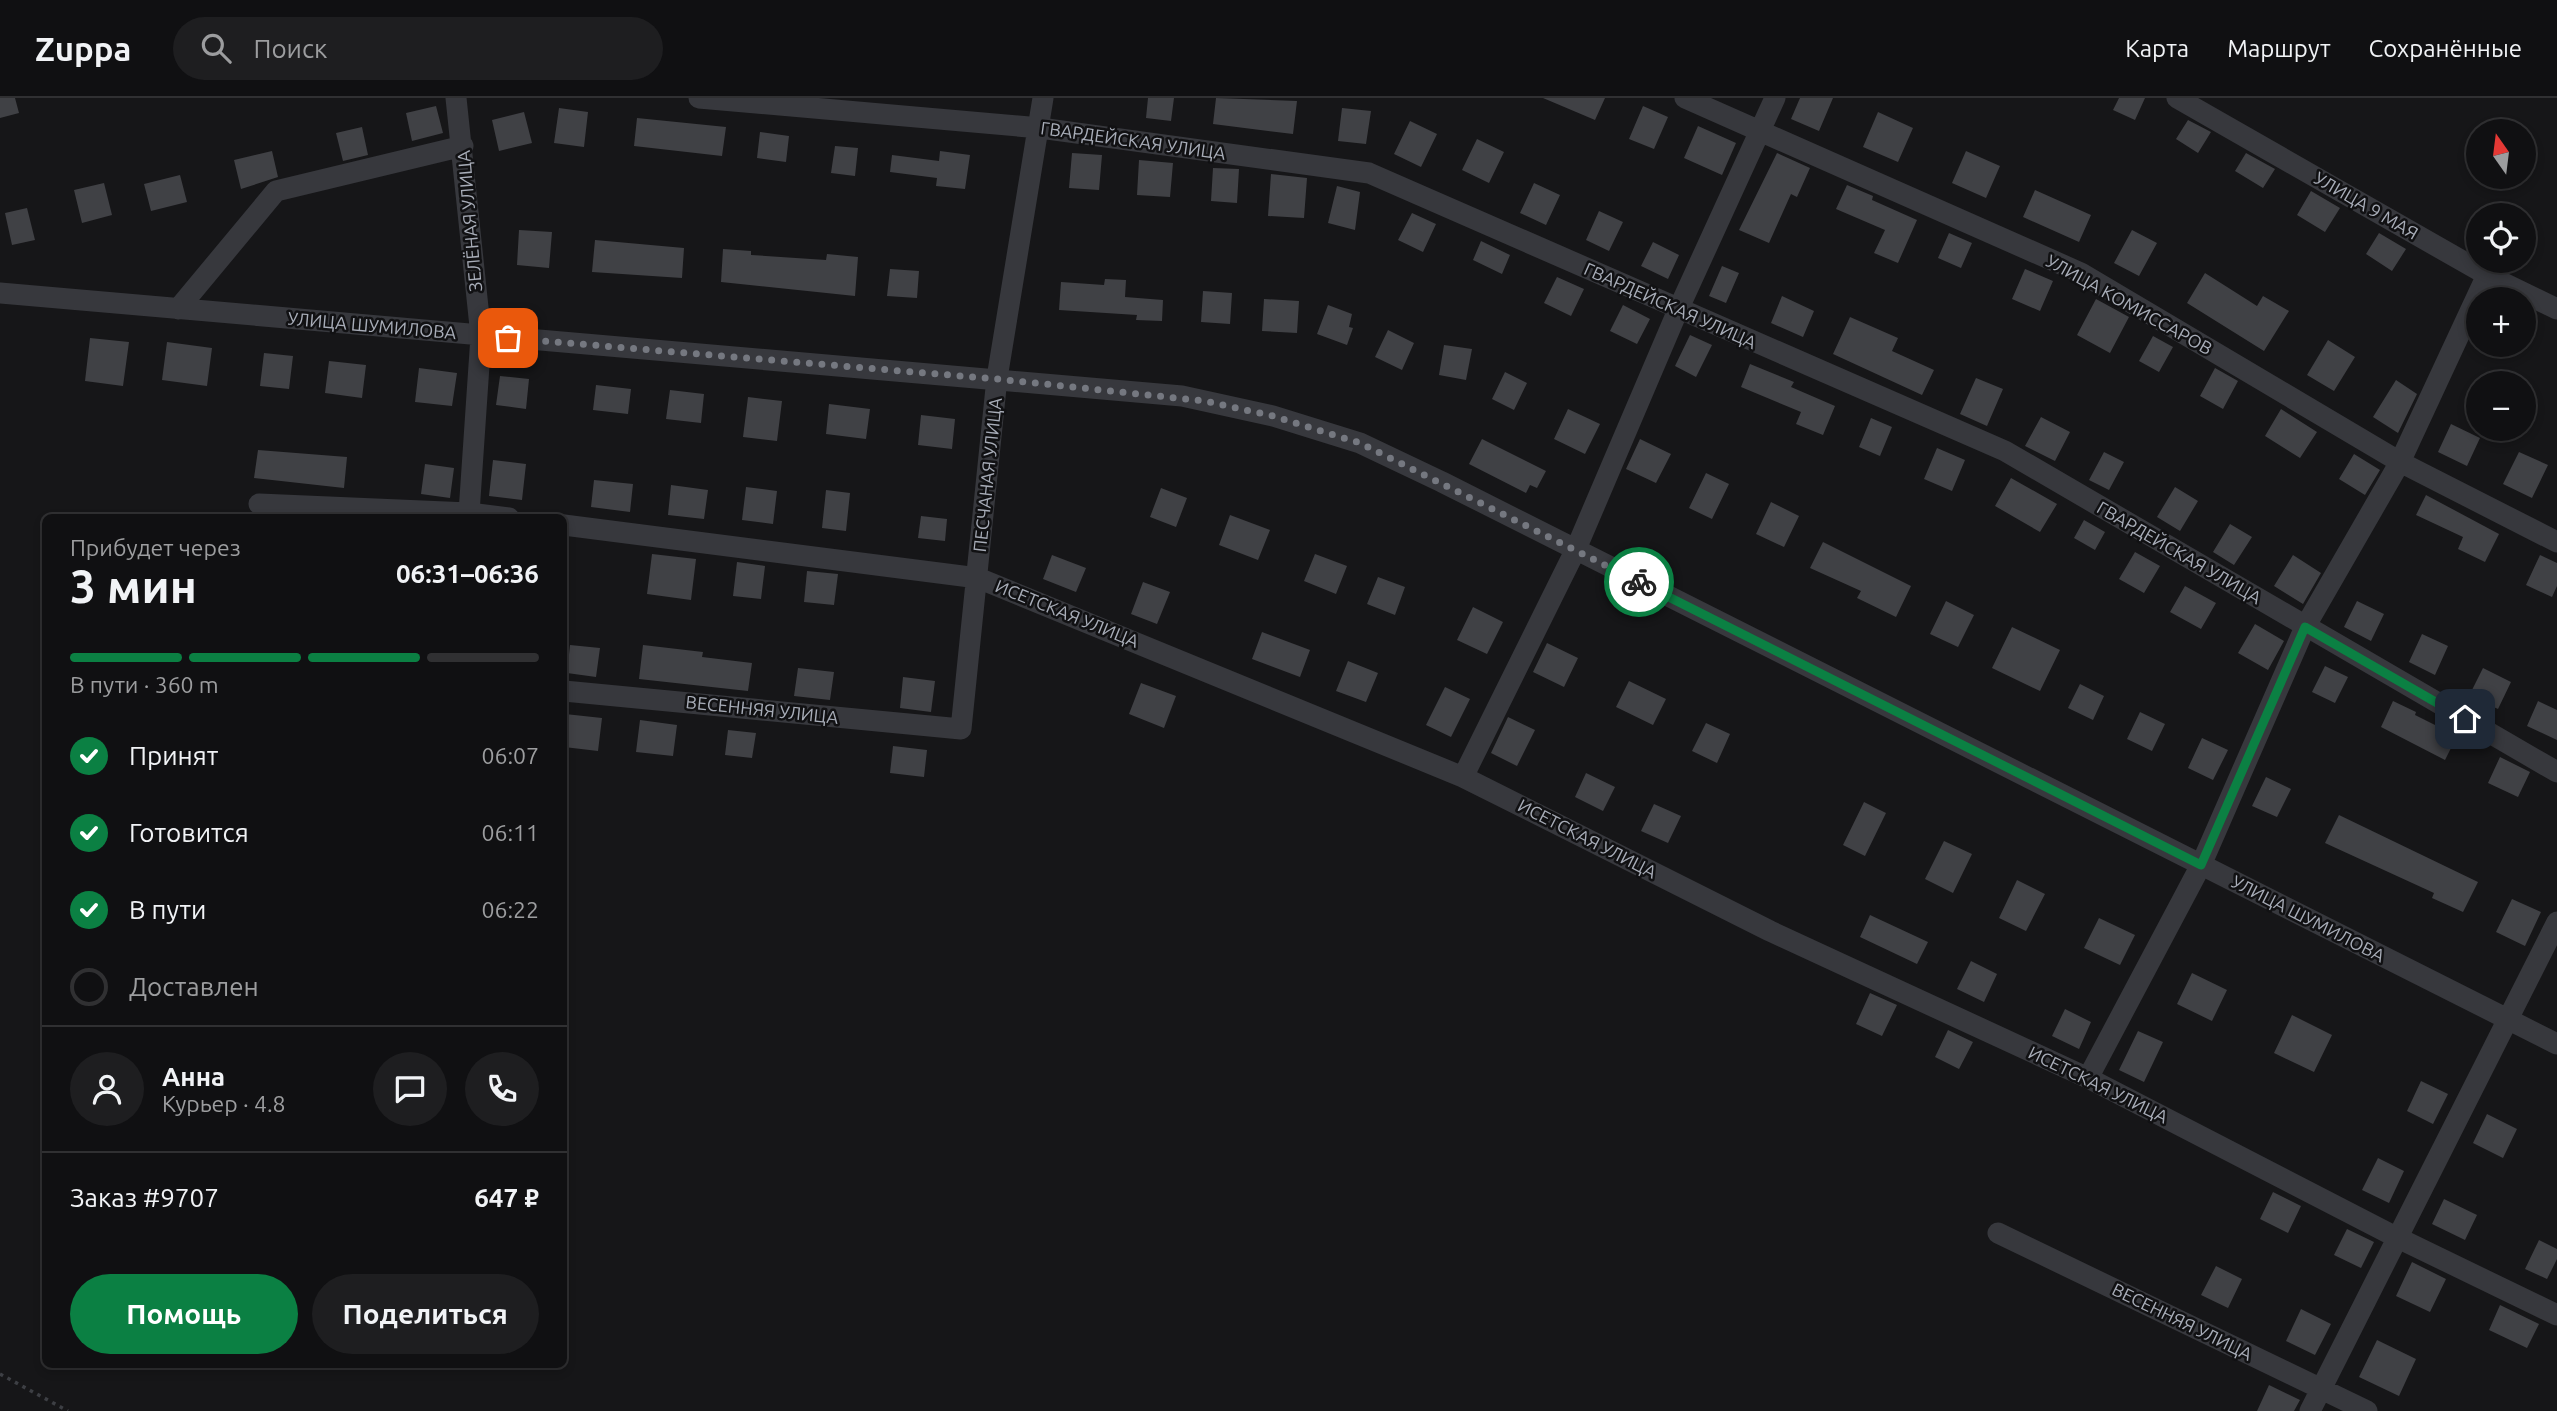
<!DOCTYPE html>
<html lang="ru">
<head>
<meta charset="utf-8">
<style>
	body { margin:0; font-family:Ubuntu,sans-serif; background:#1e1e20; color:#f1f3f6; height:100vh; display:flex; flex-direction:column; font-size:26px; white-space:nowrap }
	* { box-sizing:border-box; margin:0 }
	p { font-size:23px; color:#9c9d9f }
	.icon { flex:none; width:38px; height:38px; fill:none; stroke:currentColor; stroke-width:2; stroke-linecap:round; stroke-linejoin:round }
	.map { position:relative; flex:1; overflow:hidden }
	.sheet { position:absolute; left:42px; top:416px; width:525px; height:854px; display:flex; flex-direction:column; background:#101012; border-radius:10px; box-shadow:0 4px 10px #0003,0 0 0 2px #303032 }
	.sheet>* { flex:none }
	.needle { width:46px; rotate:346deg }
	.buttons { position:absolute; left:2466px; top:21px; display:grid; gap:14px }
	.buttons a { display:grid; place-items:center; width:70px; height:70px; border-radius:50%; background:#101012; box-shadow:0 4px 10px #0003,0 0 0 2px #303032; font-size:35px }
	.pin { position:absolute; display:grid; place-items:center; width:60px; height:60px; color:#fff; margin:-30px; border-radius:14px; box-shadow:0 4px 10px #0006 }
	.courier { position:absolute; display:grid; place-items:center; width:70px; height:70px; margin:-35px; border:5px solid #0b8043; border-radius:50%; background:#fff; color:#222; box-shadow:0 2px 9px #0007 }
	.head em { font-style:normal; font-weight:600 }
	.head div { display:flex; flex-direction:column-reverse }
	.head { display:flex; align-items:center; justify-content:space-between; height:119px; padding:0 28px }
	h1 { font-size:46px; font-weight:600; line-height:52px }
	.bar { display:grid; grid-template-columns:repeat(4,1fr); gap:10px 7px; align-content:center; height:84px; padding:0 28px }
	.bar i { height:9px; border-radius:5px; background:#303032 }
	.bar .active { background:#0b8043 }
	.bar p { grid-column:span 4 }
	.line { display:flex; align-items:center; gap:18px; padding:0 28px; border-top:2px solid #303032 }
	.line div { flex:1 }
	.round { display:grid; place-items:center; flex:none; width:74px; height:74px; border-radius:37px; background:#1e1e20 }
	ol { padding:0 28px; list-style:none }
	li { display:flex; align-items:center; gap:21px; height:77px }
	li p { margin-inline-start:auto }
	li .icon { padding:7px; border-radius:50%; background:#0b8043; color:#fff; stroke-width:4 }
	li:last-child { color:#9c9d9f }
	li i { width:38px; height:38px; border:4px solid #303032; border-radius:50% }
	.button { display:flex; gap:14px; margin-top:auto; padding:14px 28px }
	.button a { flex:1; height:80px; border-radius:42px; background:#0b8043; color:#fff; font-size:28px; font-weight:600; line-height:80px; text-align:center }
	.button a+a { background:#1e1e20; color:#f1f3f6 }
	header { display:flex; align-items:center; gap:42px; box-sizing:border-box; height:98px; padding:0 35px; background:#101012; border-bottom:2px solid #303032 }
	header strong { font-size:33px }
	nav { display:flex; gap:38px; margin-inline-start:auto; font-size:24px }
	.search { width:490px; height:63px; background:#1e1e20; display:flex; align-items:center; gap:18px; box-sizing:border-box; padding:0 24px; border-radius:38px; color:#9c9d9f; font-size:26px }
	.map>svg:first-child { display:block }
</style>
</head>
<body>
<header>
<strong>Zuppa</strong>
<div class="search"><svg class="icon" aria-label="search" viewBox="0 0 24 24"><circle cx="10" cy="10" r="6"/><path d="M15 15l6 6"/></svg>Поиск</div>
<nav><a>Карта</a><a>Маршрут</a><a>Сохранённые</a></nav>
</header>
<div class="map">
<svg width="2557" height="1313" viewBox="0 0 2557 1313">
	<rect width="100%" height="100%" fill="#161618"/>
	<path fill="#404145" d="M0 0H15L19 15 0 20Z
		M1148 0H1174L1171 23 1146 20Z
		M1216 0 1297 3 1293 36 1213 26Z
		M1543 0H1605L1595 22Z
		M1800 0H1833L1819 33 1791 21Z
		M2119 0H2145L2135 22 2113 12Z
		M436 8 443 35 412 43 406 15Z
		M1643 8 1668 19 1654 51 1629 41Z
		M559 10 588 14 584 49 554 45Z
		M1342 10 1371 13 1366 46 1338 43Z
		M524 14 532 45 499 53 492 22Z
		M1878 14 1913 30 1898 64 1863 49Z
		M637 20 726 29 722 58 634 48Z
		M2188 22 2211 34 2198 55 2176 41Z
		M1410 23 1437 36 1421 69 1394 56Z
		M1698 28 1736 45 1722 77 1684 60Z
		M362 29 368 57 343 63 336 35Z
		M760 34 789 38 786 64 757 60Z
		M1477 41 1504 54 1489 85 1462 72Z
		M835 48 858 50 855 78 831 75Z
		M272 53 278 79 241 91 234 62Z
		M940 53 970 57 965 91 936 88 937 80 890 74 892 57 939 63Z
		M1966 53 2000 68 1986 100 1952 85Z
		M1072 55 1102 57 1099 92 1069 90Z
		M1777 55 1810 70 1797 99 1791 96 1769 145 1739 132Z
		M2246 55 2275 71 2263 90 2235 73Z
		M1139 62 1173 65 1170 99 1137 97Z
		M1213 70 1239 71 1237 105 1211 103Z
		M1271 76 1307 80 1304 120 1268 118Z
		M180 77 187 104 151 113 144 86Z
		M104 85 112 117 82 125 74 92Z
		M1534 85 1560 97 1546 127 1520 115Z
		M1847 87 1873 98 1872 102 1917 122 1898 165 1874 155 1885 132 1836 111Z
		M1337 88 1360 94 1355 132 1328 125Z
		M2035 92 2091 117 2079 144 2023 119Z
		M2311 93 2340 110 2325 134 2297 117Z
		M27 110 35 142 12 147 5 115Z
		M1599 113 1623 124 1609 153 1586 142Z
		M1412 115 1436 126 1423 154 1398 142Z
		M519 132 552 134 549 170 517 167Z
		M2132 132 2157 145 2139 178 2114 165Z
		M1949 135 1972 145 1961 170 1938 160Z
		M2379 135 2406 151 2392 173 2366 156Z
		M595 142 684 150 682 180 592 174Z
		M1481 143 1510 157 1502 176 1473 162Z
		M1653 144 1679 157 1668 181 1641 168Z
		M723 151 751 153V157L826 162 827 156 858 159 855 198 721 184Z
		M1722 168 1739 175 1726 205 1709 198Z
		M890 171 919 173 917 200 887 198Z
		M2025 171 2053 183 2040 213 2012 201Z
		M2205 175 2257 208 2263 198 2289 213 2264 253 2187 205Z
		M1557 179 1584 191 1571 218 1544 205Z
		M1105 181 1126 182 1125 199 1163 202 1162 223 1136 222 1137 217 1059 212 1061 184 1104 187Z
		M1203 193 1232 195 1230 226 1201 224Z
		M1782 198 1814 213 1803 239 1771 225Z
		M1264 201 1299 203 1297 235 1262 233Z
		M2096 201 2129 219 2110 255 2077 237Z
		M1328 207 1352 216 1349 229 1353 230 1347 247 1317 236Z
		M1623 207 1650 221 1637 246 1610 233Z
		M1850 219 1898 240 1892 253 1934 272 1922 297 1833 256Z
		M1388 232 1414 245 1402 272 1375 259Z
		M1690 237 1712 247 1696 279 1675 268Z
		M2153 238 2173 249 2159 274 2139 263Z
		M90 240 129 244 123 288 85 283Z
		M2328 242 2355 259 2334 293 2307 277Z
		M167 244 212 250 207 288 162 282Z
		M1444 247 1472 251 1466 282 1439 277Z
		M264 255 293 258 289 291 260 288Z
		M329 263 366 267 362 300 325 295Z
		M1750 266 1794 284 1791 289 1835 308 1823 337 1796 326 1801 314 1741 289Z
		M419 270 457 275 452 308 415 304Z
		M2215 270 2238 283 2223 311 2200 298Z
		M1505 274 1527 285 1514 312 1492 301Z
		M500 278 529 281 526 311 496 307Z
		M1976 280 2003 291 1987 328 1960 316Z
		M2396 282 2417 296 2398 335 2373 319Z
		M596 287 631 291 628 316 593 312Z
		M670 292 704 296 701 325 666 321Z
		M748 299 782 303 777 343 743 339Z
		M829 306 870 311 866 341 826 336Z
		M1568 311 1600 326 1585 356 1554 341Z
		M2281 311 2317 334 2300 360 2265 338Z
		M921 317 955 321 952 351 918 347Z
		M2041 319 2070 334 2055 363 2025 348Z
		M1871 320 1892 329 1880 358 1859 349Z
		M2451 326 2480 340 2467 368 2438 354Z
		M1482 341 1546 373 1537 390 1530 387 1526 395 1469 366Z
		M1640 341 1671 356 1656 385 1626 371Z
		M1937 350 1965 362 1952 393 1924 381Z
		M258 352 347 359 344 390 254 380Z
		M2104 354 2124 364 2109 392 2089 382Z
		M2519 354 2548 367 2532 400 2503 386Z
		M2354 356 2380 372 2365 397 2339 381Z
		M493 362 526 366 522 402 489 398Z
		M425 366 454 370 450 400 421 396Z
		M1706 375 1729 386 1712 421 1689 410Z
		M2011 380 2057 406 2040 434 1995 408Z
		M594 382 633 386 630 414 591 409Z
		M671 387 708 392 704 421 668 417Z
		M746 389 777 393 773 426 742 422Z
		M2175 389 2198 403 2180 433 2157 419Z
		M1161 390 1187 400 1176 429 1150 419Z
		M826 392 850 395 846 433 822 430Z
		M2426 397 2499 436 2485 464 2458 451 2463 439 2416 417Z
		M1771 404 1799 418 1784 449 1756 436Z
		M1230 417 1270 432 1258 462 1219 447Z
		M921 418 947 421 945 443 918 440Z
		M2084 422 2105 434 2095 452 2074 440Z
		M2230 426 2252 439 2234 467 2213 454Z
		M1823 444 1911 488 1896 519 1857 500 1861 493 1810 470Z
		M2135 454 2160 468 2144 495 2119 481Z
		M652 456 696 461 691 502 647 496Z
		M1315 456 1347 468 1336 496 1304 483Z
		M1052 457 1086 470 1076 494 1043 481Z
		M2293 457 2321 475 2303 506 2274 488Z
		M2540 457 2557 465V488L2552 499 2526 487Z
		M737 464 765 468 761 501 733 498Z
		M807 473 838 476 834 507 804 504Z
		M1378 479 1405 489 1395 517 1367 506Z
		M1143 484 1170 494 1157 526 1131 516Z
		M2185 488 2216 505 2201 531 2170 514Z
		M1946 503 1974 517 1958 549 1930 536Z
		M2357 503 2384 516 2371 543 2344 529Z
		M1473 509 1503 524 1487 556 1457 542Z
		M2255 526 2284 543 2268 572 2238 555Z
		M2012 529 2060 552 2040 593 1992 570Z
		M1262 534 1310 552 1300 579 1252 561Z
		M2422 536 2448 548 2435 577 2409 564Z
		M1547 545 1578 560 1564 589 1533 574Z
		M570 547 600 550 596 579 567 575Z
		M643 547 703 554 702 559 752 565 748 593 639 581Z
		M1348 563 1378 575 1366 604 1336 593Z
		M2325 568 2348 579 2335 605 2312 594Z
		M798 570 834 574 830 602 794 598Z
		M2483 570 2511 584 2498 611 2469 598Z
		M903 579 935 583 931 614 900 610Z
		M1629 583 1666 601 1653 627 1616 609Z
		M1141 585 1176 598 1164 630 1129 616Z
		M2080 586 2104 598 2093 622 2068 610Z
		M1445 589 1470 601 1451 639 1426 627Z
		M2393 603 2416 614 2415 617 2457 638 2445 662 2381 629Z
		M2538 603 2557 612V642L2527 628Z
		M2140 614 2165 626 2152 653 2127 641Z
		M565 616 602 620 598 653 564 649Z
		M1508 619 1535 632 1517 668 1491 655Z
		M640 622 677 627 673 658 636 654Z
		M1706 625 1730 636 1717 665 1692 653Z
		M728 632 756 635 752 660 725 657Z
		M2202 640 2228 652 2213 682 2188 670Z
		M893 648 927 652 924 679 890 675Z
		M2500 659 2530 674 2518 699 2488 685Z
		M1586 675 1615 689 1603 713 1575 699Z
		M2266 679 2291 691 2277 719 2252 708Z
		M1864 704 1886 715 1865 758 1843 747Z
		M1654 706 1681 718 1668 745 1641 733Z
		M2339 717 2478 784 2463 814 2432 800 2434 795 2325 745Z
		M1944 743 1972 756 1953 795 1925 781Z
		M2017 782 2045 796 2026 833 1999 820Z
		M2512 801 2541 814 2525 848 2496 834Z
		M1870 817 1928 844 1917 866 1860 839Z
		M2099 820 2135 837 2120 867 2084 850Z
		M1971 863 1997 876 1984 904 1957 891Z
		M2192 875 2227 892 2212 923 2177 906Z
		M1870 895 1897 907 1882 938 1856 926Z
		M2065 911 2091 924 2079 951 2052 938Z
		M2292 917 2332 937 2314 974 2274 955Z
		M1948 932 1973 944 1959 971 1935 959Z
		M2138 933 2163 944 2144 984 2119 972Z
		M2421 983 2448 996 2433 1026 2407 1013Z
		M2487 1016 2517 1031 2503 1060 2473 1045Z
		M2378 1060 2404 1073 2389 1105 2362 1092Z
		M2273 1094 2301 1108 2288 1135 2260 1121Z
		M2444 1101 2477 1117 2465 1142 2432 1126Z
		M2347 1131 2374 1144 2361 1170 2334 1157Z
		M2539 1142 2557 1151V1161L2547 1181 2525 1171Z
		M2412 1164 2446 1181 2430 1214 2396 1198Z
		M2216 1168 2242 1181 2228 1210 2201 1197Z
		M2500 1207 2539 1226 2527 1250 2489 1232Z
		M2301 1211 2331 1226 2315 1257 2286 1243Z
		M2377 1242 2416 1261 2399 1298 2359 1279Z
		M2269 1287 2300 1302 2294 1313H2257Z"/>
	<g fill="none" stroke-linecap="round" stroke-linejoin="round">
		<path stroke="#3d3f44" stroke-width="3.5" stroke-dasharray="3.5 5" stroke-linecap="butt" d="M0 1276 68 1313"/>
		<path stroke="#37383d" stroke-width="21" d="M456 0 481 238 469 415
			M699 0 1040 30 1369 75 2005 353 2557 674
			M1685 0 2081 175 2400 364 2557 444
			M2177 0 2487 177 2557 211
			M0 195 1182 298 1273 318 1360 345 1442 384 2557 946
			M178 211 276 93 463 48
			M259 406 469 415 509 420
			M564 427 978 480 1463 679 1770 833 2088 980 2396 1139 2557 1217
			M564 593 961 631 997 280 1043 0
			M1463 679 1576 451 1678 212 1775 0
			M2088 980 2201 767 2305 529 2400 364 2487 177
			M1998 1135 2367 1313
			M2310 1313 2557 824"/>
	</g>
	<g fill="none" stroke-linecap="round" stroke-linejoin="round">
		<path stroke="#757880" stroke-width="7" stroke-dasharray="0 12.6" d="M508 240 997 281 1205 303 1273 318 1360 345 1639 484"/>
		<path stroke="#0b8043" stroke-width="9" d="M1639 484 2201 767 2305 529 2465 621"/>
	</g>
	<g text-anchor="middle" stroke-width="5" stroke-linejoin="round" paint-order="stroke">
		<g font-size="18" fill="#a8adb8" stroke="#111113">
			<text transform="translate(1133 43) rotate(8)" y="6">ГВАРДЕЙСКАЯ УЛИЦА</text>
			<text transform="translate(2366 108) rotate(30)" y="6">УЛИЦА 9 МАЯ</text>
			<text transform="translate(470 123) rotate(-95)" y="6">ЗЕЛЁНАЯ УЛИЦА</text>
			<text transform="translate(2129 207) rotate(29)" y="6">УЛИЦА КОМИССАРОВ</text>
			<text transform="translate(1670 208) rotate(24)" y="6">ГВАРДЕЙСКАЯ УЛИЦА</text>
			<text transform="translate(372 228) rotate(5)" y="6">УЛИЦА ШУМИЛОВА</text>
			<text transform="translate(988 377) rotate(-84)" y="6">ПЕСЧАНАЯ УЛИЦА</text>
			<text transform="translate(2179 455) rotate(30)" y="6">ГВАРДЕЙСКАЯ УЛИЦА</text>
			<text transform="translate(1067 516) rotate(22)" y="6">ИСЕТСКАЯ УЛИЦА</text>
			<text transform="translate(762 612) rotate(6)" y="6">ВЕСЕННЯЯ УЛИЦА</text>
			<text transform="translate(1587 741) rotate(27)" y="6">ИСЕТСКАЯ УЛИЦА</text>
			<text transform="translate(2308 821) rotate(27)" y="6">УЛИЦА ШУМИЛОВА</text>
			<text transform="translate(2098 987) rotate(26)" y="6">ИСЕТСКАЯ УЛИЦА</text>
			<text transform="translate(2182 1224) rotate(26)" y="6">ВЕСЕННЯЯ УЛИЦА</text>
		</g>
	</g>
</svg>
<div class="buttons">
<a><svg class="needle" viewBox="-14 -14 28 28"><path d="M0-13l5 13h-10z" fill="#e53935"/><path d="M0 13l5-13h-10z" fill="#9c9d9f"/></svg></a>
<a><svg class="icon" aria-label="locate" viewBox="0 0 24 24"><circle cx="12" cy="12" r="6"/><path d="M12 2v4M12 18v4M2 12h4M18 12h4"/></svg></a>
<a>+</a>
<a>−</a>
</div>
<div class="pin" style="left:508px;top:240px;background:#ea580c"><svg class="icon" aria-label="bag" viewBox="0 0 24 24"><path d="M5 8h14l-1 12H6zM9 8a3 3 0 0 1 6 0"/></svg></div>
<div class="pin" style="left:2465px;top:621px;background:#1f2937"><svg class="icon" aria-label="home" viewBox="0 0 24 24"><path d="M3 11l9-7 9 7M6 9v11h12V9"/></svg></div>
<div class="courier" style="left:1639px;top:484px"><svg class="icon" aria-label="bike" viewBox="0 0 24 24"><circle cx="6" cy="16" r="4"/><circle cx="18" cy="16" r="4"/><path d="M6 16l4-8h5l3 8M10 8l3 8H6M13 5h3"/></svg></div>
<section class="sheet">
<div class="head"><div><h1>3 мин</h1><p>Прибудет через</p></div><em>06:31–06:36</em></div>
<div class="bar"><i class="active"></i><i class="active"></i><i class="active"></i><i></i><p>В пути · 360 m</p></div>
<ol>
<li><svg class="icon" aria-label="check" viewBox="0 0 24 24"><path d="M5 12l5 5 9-10"/></svg>Принят<p>06:07</p></li>
<li><svg class="icon" aria-label="check" viewBox="0 0 24 24"><path d="M5 12l5 5 9-10"/></svg>Готовится<p>06:11</p></li>
<li><svg class="icon" aria-label="check" viewBox="0 0 24 24"><path d="M5 12l5 5 9-10"/></svg>В пути<p>06:22</p></li>
<li><i></i>Доставлен</li>
</ol>
<div class="line" style="height:126px"><a class="round"><svg class="icon" aria-label="person" viewBox="0 0 24 24"><circle cx="12" cy="8" r="4"/><path d="M4 21q1-7 8-7t8 7"/></svg></a><div><b>Анна</b><p>Курьер · 4.8</p></div><a class="round"><svg class="icon" aria-label="chat" viewBox="0 0 24 24"><path d="M4 5h16v11H9l-5 4z"/></svg></a><a class="round"><svg class="icon" aria-label="phone" viewBox="0 0 24 24"><path d="M5 4h4l2 5-3 2q2 4 5 5l2-3 5 2v4C11 20 4 13 5 4z"/></svg></a></div>
<div class="line" style="height:91px"><div>Заказ #9707</div><b>647 ₽</b></div>
<div class="button"><a>Помощь</a><a>Поделиться</a></div>
</section>
</div>
</body>
</html>
